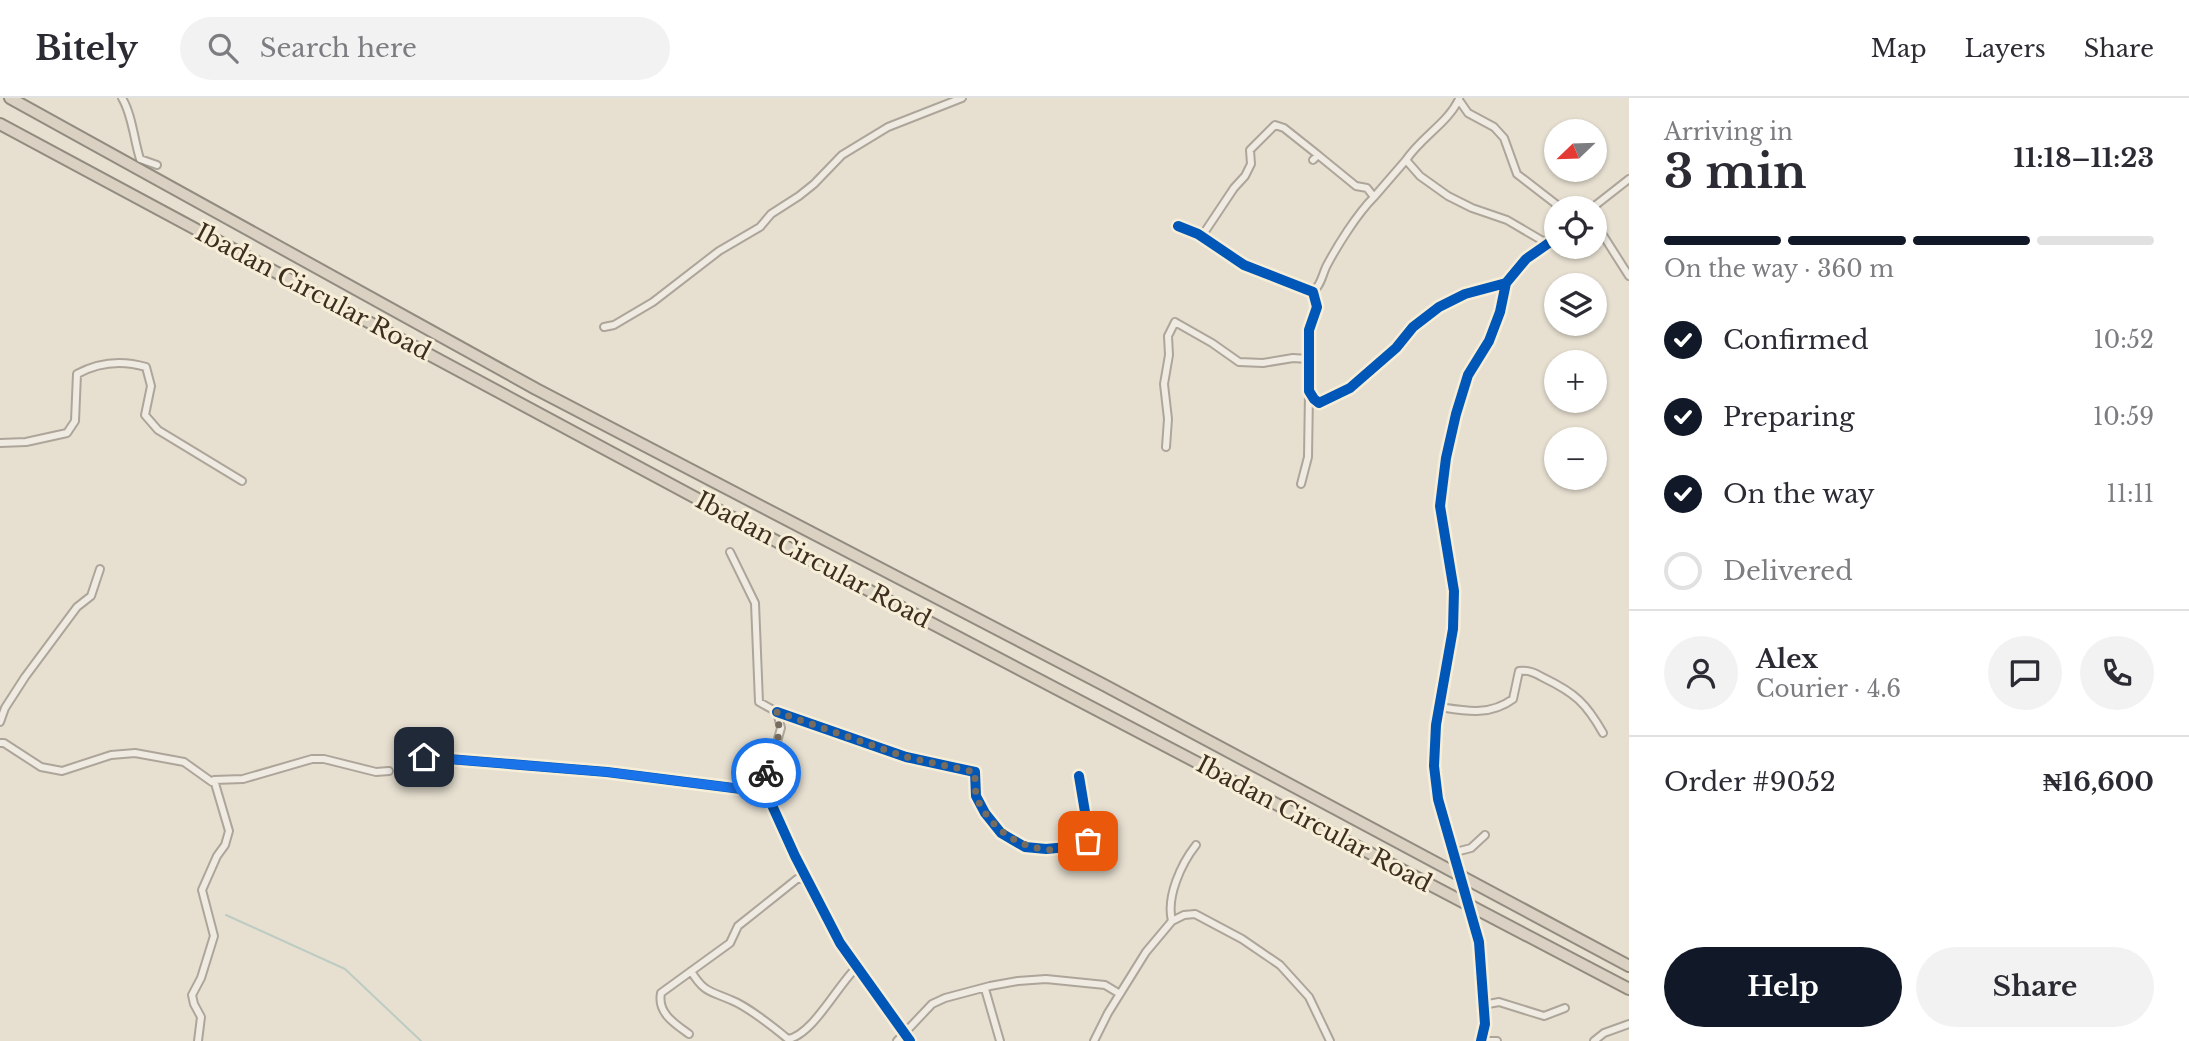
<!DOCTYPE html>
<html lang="en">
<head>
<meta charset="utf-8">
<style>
	body { margin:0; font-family:"Libre Baskerville",serif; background:#f2f2f3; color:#2b2b33; height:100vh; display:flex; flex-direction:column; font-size:26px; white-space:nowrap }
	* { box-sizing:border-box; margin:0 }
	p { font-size:23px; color:#7c7c81 }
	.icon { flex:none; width:38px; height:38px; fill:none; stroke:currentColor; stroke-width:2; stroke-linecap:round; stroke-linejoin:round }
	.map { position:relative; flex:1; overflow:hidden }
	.drawer { display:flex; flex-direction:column; background:#fff; width:560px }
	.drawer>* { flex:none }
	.needle { width:46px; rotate:247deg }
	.fabs { position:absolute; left:1544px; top:21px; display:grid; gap:14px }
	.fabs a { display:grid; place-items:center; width:63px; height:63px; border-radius:50%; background:#fff; box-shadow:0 2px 5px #0004; font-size:35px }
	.pin { position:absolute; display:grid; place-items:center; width:60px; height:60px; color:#fff; margin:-30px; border-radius:14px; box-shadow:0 4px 10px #0006 }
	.courier { position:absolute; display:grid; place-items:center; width:70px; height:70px; margin:-35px; border:5px solid #1a73e8; border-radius:50%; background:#fff; color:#222; box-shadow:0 2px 9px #0007 }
	.head em { font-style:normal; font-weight:800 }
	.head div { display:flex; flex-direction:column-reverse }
	.head { display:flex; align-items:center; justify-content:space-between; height:119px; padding:0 35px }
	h1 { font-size:46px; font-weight:800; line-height:52px }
	.bar { display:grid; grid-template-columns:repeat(4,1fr); gap:10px 7px; align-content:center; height:84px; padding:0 35px }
	.bar i { height:9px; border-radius:5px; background:#e1e1e2 }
	.bar .on { background:#111827 }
	.bar p { grid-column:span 4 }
	.line { display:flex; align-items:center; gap:18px; padding:0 35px; border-top:2px solid #e1e1e2 }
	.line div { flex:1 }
	.round { display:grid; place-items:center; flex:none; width:74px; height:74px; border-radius:37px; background:#f2f2f3 }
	ol { padding:0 35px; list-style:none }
	li { display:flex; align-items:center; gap:21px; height:77px }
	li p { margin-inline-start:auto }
	li .icon { padding:7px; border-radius:50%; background:#111827; color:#fff; stroke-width:4 }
	li:last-child { color:#7c7c81 }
	li i { width:38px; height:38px; border:4px solid #e1e1e2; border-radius:50% }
	.action { display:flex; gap:14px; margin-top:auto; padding:14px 35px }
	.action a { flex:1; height:80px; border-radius:42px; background:#111827; color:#fff; font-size:28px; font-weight:800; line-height:80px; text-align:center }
	.action a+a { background:#f2f2f3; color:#2b2b33 }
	header { display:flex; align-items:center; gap:42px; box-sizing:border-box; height:98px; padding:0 35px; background:#fff; border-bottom:2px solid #e1e1e2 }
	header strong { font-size:33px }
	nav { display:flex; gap:38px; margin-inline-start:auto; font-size:24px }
	.search { width:490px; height:63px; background:#f2f2f3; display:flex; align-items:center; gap:18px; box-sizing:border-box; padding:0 24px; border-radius:38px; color:#7c7c81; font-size:26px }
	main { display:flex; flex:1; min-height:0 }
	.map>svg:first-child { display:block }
</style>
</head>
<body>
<header>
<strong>Bitely</strong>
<div class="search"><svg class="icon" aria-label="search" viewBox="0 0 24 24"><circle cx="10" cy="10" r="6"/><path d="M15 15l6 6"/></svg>Search here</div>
<nav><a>Map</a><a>Layers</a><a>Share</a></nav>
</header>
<main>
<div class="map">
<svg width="1629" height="943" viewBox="0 0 1629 943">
	<rect width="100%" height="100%" fill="#e7e0d1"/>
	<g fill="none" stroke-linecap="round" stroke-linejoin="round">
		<path stroke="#bcccc2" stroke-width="2" d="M226 817 345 871 421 943"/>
		<defs>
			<path id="street" d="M122 0C132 16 134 42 140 61L157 67
				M1459 2 1468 15 1494 29 1504 40 1517 76 1561 110
				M1406 62C1421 39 1448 25 1459 1
				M1374 99 1406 62 1420 78 1448 98 1472 110 1507 122 1548 146
				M1592 110 1629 81
				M1594 123 1629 178
				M1178 128 1198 136 1244 167 1313 194 1317 209 1309 232V293L1314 301 1319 305 1350 290 1396 250 1413 229 1439 209 1465 196 1506 185
				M1198 136 1204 135 1234 90 1245 78 1251 66 1250 52 1275 27 1284 30 1318 57 1313 62
				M1313 194C1321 187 1322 178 1326 169 1337 148 1357 116 1374 99L1367 90 1356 88 1318 57
				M604 229 614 227 653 204 719 153 760 129 771 116 799 98 814 86 842 57 888 29 962 0
				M0 345 26 344 67 335 75 323 77 276C99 264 122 262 146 269L151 288 145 317 158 332 242 383
				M1166 349 1168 321 1164 286 1169 257 1168 238 1175 224 1212 245 1239 264 1263 265 1293 260 1308 261
				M1301 386 1308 359 1309 295
				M730 454 755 505 759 604 777 614 781 630 771 665 757 693
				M1440 609C1466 613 1490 618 1513 601L1519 573C1530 572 1535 575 1544 580 1575 595 1586 605 1603 635
				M777 614 906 659 975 674 976 698 985 715 1001 735 1025 749 1046 751 1078 748 1088 743 1089 738 1079 678
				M0 624 5 610 25 579 77 509 91 498 100 471
				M0 645H4L41 669 62 673 111 657 135 655 184 664 212 684 214 682 243 681 312 661H324L376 674 389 673
				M424 659 607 674 757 693 771 705 795 758 840 845 910 943
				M1452 755 1471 750 1485 737
				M1172 823C1166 799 1181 766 1196 747
				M691 873C704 895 711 893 731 902 749 909 773 929 788 941 813 937 838 886 858 868
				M985 891 1000 943
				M1483 907 1499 904 1544 918 1565 910
				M689 936C675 926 657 915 661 895L730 845 738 828 777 797 797 781H806
				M198 943 201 919 194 906 192 897 201 880 214 838 202 792 217 758 225 747 229 733 214 682
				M897 943 932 906 945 900 990 888 1018 883 1046 881 1105 887 1120 896
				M1094 943 1108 915 1146 854 1172 823 1184 817 1195 816 1242 841 1280 867 1309 899 1330 943
				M1481 943 1485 926 1479 844 1438 701 1434 668 1436 627 1453 531 1454 493 1440 408 1446 360 1456 316 1468 277 1489 243 1500 214 1506 185 1526 161 1556 140
				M1487 943H1497
				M1594 943 1604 935 1629 926"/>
			<path id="highway" d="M10 0 536 291 1104 587 1629 868
				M0 26 830 472 1629 891"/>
		</defs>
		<use href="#street" stroke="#ada599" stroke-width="10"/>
		<use href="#highway" stroke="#928b80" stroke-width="14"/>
		<use href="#street" stroke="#efebe3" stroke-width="6"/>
		<use href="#highway" stroke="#dad1c2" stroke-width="10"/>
		<defs>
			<path id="cycleway" d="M1178 128 1198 136 1244 167 1313 194 1317 209 1309 232V293L1314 301 1319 305 1350 290 1396 250 1413 229 1439 209 1465 196 1506 185
				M777 614 906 659 975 674 976 698 985 715 1001 735 1025 749 1046 751 1078 748 1088 743 1089 738 1079 678
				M424 659 607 674 757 693 771 705 795 758 840 845 910 943
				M1481 943 1485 926 1479 844 1438 701 1434 668 1436 627 1453 531 1454 493 1440 408 1446 360 1456 316 1468 277 1489 243 1500 214 1506 185 1526 161 1556 140"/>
		</defs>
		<use href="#cycleway" stroke="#f7eed8" stroke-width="15"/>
		<use href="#cycleway" stroke="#0057b8" stroke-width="10"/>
	</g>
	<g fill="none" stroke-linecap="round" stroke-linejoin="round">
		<path stroke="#786c5e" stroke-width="7" stroke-dasharray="0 12.6" d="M766 675C776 656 782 635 777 614L906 659 975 674C975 681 975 690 976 696 978 705 984 714 989 720 1013 750 1053 761 1088 743"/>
		<path stroke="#1a73e8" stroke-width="9" d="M424 659 607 674 757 693 766 675"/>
	</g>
	<g text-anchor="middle" stroke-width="6" stroke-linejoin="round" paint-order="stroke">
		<g font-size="24" fill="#3d2e20" stroke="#f7eed8">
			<text transform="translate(313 194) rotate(28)" y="8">Ibadan Circular Road</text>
			<text transform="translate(813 462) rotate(28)" y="8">Ibadan Circular Road</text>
			<text transform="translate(1314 726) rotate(28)" y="8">Ibadan Circular Road</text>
		</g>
	</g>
</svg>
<div class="fabs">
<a><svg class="needle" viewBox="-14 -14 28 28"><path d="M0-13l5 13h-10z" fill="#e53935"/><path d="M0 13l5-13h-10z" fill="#7c7c81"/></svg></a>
<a><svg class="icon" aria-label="locate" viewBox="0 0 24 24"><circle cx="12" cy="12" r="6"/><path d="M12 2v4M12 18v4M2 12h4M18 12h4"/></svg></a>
<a><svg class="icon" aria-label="layers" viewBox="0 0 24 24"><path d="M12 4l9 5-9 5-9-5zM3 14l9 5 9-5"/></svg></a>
<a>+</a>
<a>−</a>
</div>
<div class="pin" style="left:1088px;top:743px;background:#ea580c"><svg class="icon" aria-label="bag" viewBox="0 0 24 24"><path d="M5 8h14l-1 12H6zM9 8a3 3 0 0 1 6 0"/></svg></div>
<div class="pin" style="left:424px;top:659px;background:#1f2937"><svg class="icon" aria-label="home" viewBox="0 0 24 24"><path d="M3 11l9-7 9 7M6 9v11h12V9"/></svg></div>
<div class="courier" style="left:766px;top:675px"><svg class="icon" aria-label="bike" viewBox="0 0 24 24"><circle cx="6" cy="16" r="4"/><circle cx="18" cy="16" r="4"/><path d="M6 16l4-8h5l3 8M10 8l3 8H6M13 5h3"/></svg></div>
</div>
<section class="drawer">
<div class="head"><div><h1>3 min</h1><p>Arriving in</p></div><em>11:18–11:23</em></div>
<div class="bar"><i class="on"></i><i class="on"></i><i class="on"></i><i></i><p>On the way · 360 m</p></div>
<ol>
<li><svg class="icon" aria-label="check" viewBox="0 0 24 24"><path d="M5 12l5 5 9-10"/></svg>Confirmed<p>10:52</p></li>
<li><svg class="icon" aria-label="check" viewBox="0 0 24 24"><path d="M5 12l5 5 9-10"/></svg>Preparing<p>10:59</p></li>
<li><svg class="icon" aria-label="check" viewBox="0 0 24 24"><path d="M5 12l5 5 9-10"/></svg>On the way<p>11:11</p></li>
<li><i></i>Delivered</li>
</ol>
<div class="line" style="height:126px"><a class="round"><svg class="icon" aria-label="person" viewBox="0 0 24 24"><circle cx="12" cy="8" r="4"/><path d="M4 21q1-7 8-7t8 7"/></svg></a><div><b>Alex</b><p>Courier · 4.6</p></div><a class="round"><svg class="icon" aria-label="chat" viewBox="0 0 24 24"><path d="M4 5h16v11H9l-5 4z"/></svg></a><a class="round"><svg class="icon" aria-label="phone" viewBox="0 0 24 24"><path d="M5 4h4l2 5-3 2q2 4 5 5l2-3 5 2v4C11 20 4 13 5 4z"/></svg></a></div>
<div class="line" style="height:91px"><div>Order #9052</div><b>₦16,600</b></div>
<div class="action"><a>Help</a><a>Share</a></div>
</section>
</main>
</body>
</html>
